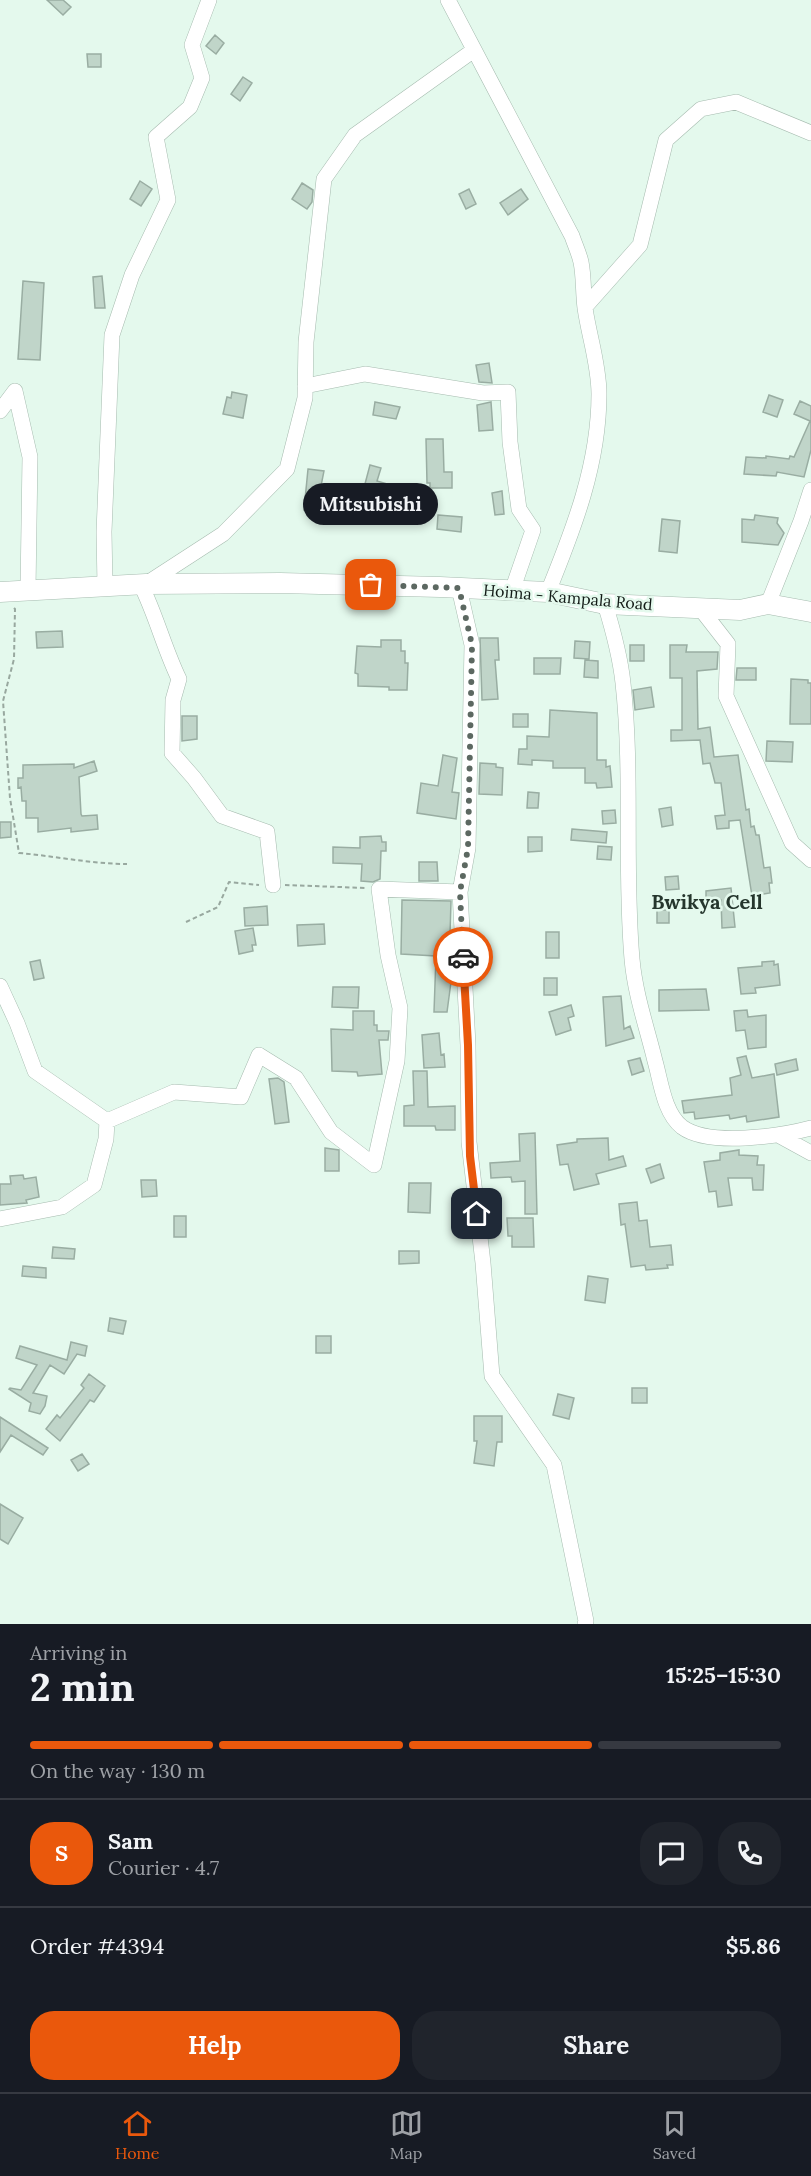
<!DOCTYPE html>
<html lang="en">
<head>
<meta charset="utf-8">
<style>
	body { margin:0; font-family:Lora,serif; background:#20242c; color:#f1f3f6; height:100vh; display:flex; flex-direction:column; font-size:22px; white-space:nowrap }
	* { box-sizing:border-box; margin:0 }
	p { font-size:20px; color:#9ea1a6 }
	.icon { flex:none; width:33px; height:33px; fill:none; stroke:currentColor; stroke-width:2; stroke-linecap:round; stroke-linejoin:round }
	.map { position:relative; height:1624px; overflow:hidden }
	.side { display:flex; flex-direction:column; background:#171b24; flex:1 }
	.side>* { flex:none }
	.pin { position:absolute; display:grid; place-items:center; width:51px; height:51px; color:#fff; margin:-26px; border-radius:12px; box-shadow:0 3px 9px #0006 }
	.courier { position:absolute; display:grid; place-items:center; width:60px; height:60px; margin:-30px; border:4px solid #ea580c; border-radius:50%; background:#fff; color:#222; box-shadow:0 2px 8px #0007 }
	.bubble { position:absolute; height:42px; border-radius:21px; background:#171b24; box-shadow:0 3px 9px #0003; font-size:20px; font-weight:800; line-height:42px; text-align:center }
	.summary em { font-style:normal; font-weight:800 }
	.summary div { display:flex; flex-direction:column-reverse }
	.summary { display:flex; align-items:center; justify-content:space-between; height:102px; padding:0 30px }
	h1 { font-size:39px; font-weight:800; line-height:45px }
	.bar { display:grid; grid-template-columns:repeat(4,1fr); gap:9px 6px; align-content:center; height:72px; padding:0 30px }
	.bar i { height:8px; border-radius:4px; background:#363941 }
	.bar .current { background:#ea580c }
	.bar p { grid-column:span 4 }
	.line { display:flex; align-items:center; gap:15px; padding:0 30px; border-top:2px solid #363941 }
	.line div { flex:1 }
	.round { display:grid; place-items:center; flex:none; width:63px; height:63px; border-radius:24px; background:#20242c }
	.button { display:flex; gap:12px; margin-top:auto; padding:12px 30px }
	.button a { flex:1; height:69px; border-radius:24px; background:#ea580c; color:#fff; font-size:24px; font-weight:800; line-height:69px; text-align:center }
	.button a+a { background:#20242c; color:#f1f3f6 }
	.tabs { display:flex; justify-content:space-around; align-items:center; height:84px; border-top:2px solid #363941; background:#171b24; font-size:16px; color:#9ea1a6 }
	.tabs a { display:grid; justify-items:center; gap:3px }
	.tabs .current { color:#ea580c }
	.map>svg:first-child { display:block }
</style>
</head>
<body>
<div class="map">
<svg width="811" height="1624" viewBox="0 0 811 1624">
	<rect width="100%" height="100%" fill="#e4f9ed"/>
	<path fill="#c0d5c9" stroke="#99ada2" stroke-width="1.5" d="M47 0H63L71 7 63 15Z
		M215 35 224 43 216 54 206 46Z
		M87 54H101V67H88Z
		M243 77 252 83 240 101 231 94Z
		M140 181 152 189 141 206 130 199Z
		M302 183 313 190 312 202 307 209 292 199Z
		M469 189 476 204 466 209 459 194Z
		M521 189 528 199 508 215 500 203Z
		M102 276 105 308H95L93 277Z
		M23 281 44 283 40 360 18 359Z
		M489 363 492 383 479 382 476 365Z
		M232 392 247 395 243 418 223 414 227 397 231 398Z
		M769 395 783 400 777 417 763 412Z
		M800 401 811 406V450L804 477 777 472 776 476 744 474 746 457 766 458V456L789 459 790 456 794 457 810 421 794 414Z
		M375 402 400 407 396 419 373 415Z
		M491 402 493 430 479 431 477 405Z
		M426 439H443L444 472H452V488H430V483H427Z
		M370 465 381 468 377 481 404 489 395 518 370 511 367 518 357 514Z
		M308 469 324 471 316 511 304 510Z
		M502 491 504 514 495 515 492 493Z
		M438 515 462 517 461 532 437 529Z
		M755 515 778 518 777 523 784 533 778 545 742 542V519L754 520Z
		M662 519 680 521 677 553 659 551Z
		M62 631 63 647 37 648 36 632Z
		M480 638H498L499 660H495L498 699 482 700Z
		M381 640H401V651H405V663H408L407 690H389V687L358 686V674L355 673 357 646 381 647Z
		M575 641 590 642 589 659 574 658Z
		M630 645H644V661H630Z
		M670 645H687L686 652H718L717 669 697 671 698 729 710 727 714 757 738 755 746 810 749 809 751 827 754 826 756 835H759L764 868 770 867 772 883H769L770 893 752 896 740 820 729 821V828L717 829 715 816 725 815 721 783H715L710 763 703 764 700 740 671 741V730H682V678H670Z
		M534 658H561L560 674H534Z
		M585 660 598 661V678L584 677Z
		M737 668H756V680H736Z
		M791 679 808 680V683H811V724H790Z
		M651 687 654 707 635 710 633 690Z
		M550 710 597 713V760H606V767L610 766 612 787 597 788 596 783H585V768H553V761L532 760V765L518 764 519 749H527V736L549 737Z
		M513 714H528V727H513Z
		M182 716H197V739L182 741Z
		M767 741 793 742 792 762 766 761Z
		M443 755 457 758 452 792 459 793 456 819 417 813 421 783 438 786Z
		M94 761 97 771 79 777 81 814 82 816 97 815 98 829 71 832V828L38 832V818H26V801H22L21 787 18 788V778H23V765L74 764V768Z
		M480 763 496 764V767L503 768 502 795 479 794Z
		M528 792 539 793 538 808H527Z
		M671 807 673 825 662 827 659 809Z
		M615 810 616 823 603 824 602 811Z
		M0 822H11V837L0 838Z
		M572 829 607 832 606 843 571 840Z
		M381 836 382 842H386V851H381L380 879 373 882 361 881 362 864 333 863V847L360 848V837Z
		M528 837H542V851L528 852Z
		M598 846 612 847 611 860 597 859Z
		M419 862H437L438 881H419Z
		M678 876 679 889 666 890 665 877Z
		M731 888 735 927 722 928 721 900 706 901V891Z
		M402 900 451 901 450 934H452L453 949H449L451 982 447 1012H434L436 956 401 954Z
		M267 906 268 925 245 926 244 908Z
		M657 910H669V923H657Z
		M324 924 325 944 298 946 297 925Z
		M253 928 256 945H252L253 951 239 954 235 931Z
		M546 932H559V958H546Z
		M40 960 44 978 34 980 30 962Z
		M774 961V965L778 964 780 985 755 988 756 993 741 994 738 968 762 966V962Z
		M544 978H557V995H544Z
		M333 987H359L358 1008 332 1007Z
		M706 989 709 1010 659 1011V990Z
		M621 996 624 1029 630 1026 634 1038 606 1046 603 997Z
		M571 1005 574 1016 568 1018 571 1030 556 1035 549 1012Z
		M747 1010 748 1017 766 1015V1047L748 1049 745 1030 736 1031 734 1011Z
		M353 1011H374V1025H377V1031H389L388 1040H379L382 1074 358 1076 357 1072 332 1071 331 1029 353 1030Z
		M439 1033 441 1055 444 1054 445 1067 424 1068 422 1035Z
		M746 1056 752 1078 774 1074 779 1117 747 1122 746 1116 730 1119 729 1115 695 1119 694 1112 684 1113 682 1101 732 1095 730 1078 741 1075 737 1058Z
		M640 1058 644 1071 632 1075 628 1061Z
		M796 1059 798 1070 777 1075 775 1064Z
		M413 1071H427L428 1107 455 1106V1130H436L435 1126H404V1106L414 1105Z
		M278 1078 284 1082 289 1122 275 1124 269 1079Z
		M535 1133 537 1214H525V1181L512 1182 511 1177 491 1178 490 1163 520 1161 519 1134Z
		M608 1138 609 1160 623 1156 626 1166 596 1174 599 1184 574 1190 568 1164 560 1165 557 1145 577 1142V1139Z
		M325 1148 339 1150V1171H325Z
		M739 1150V1155L758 1156 757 1165H764L763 1190H753L752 1178H728L732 1205 718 1207 716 1191 709 1192 704 1162 720 1160V1153Z
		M660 1164 664 1178 651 1183 646 1169Z
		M23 1175 24 1179 36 1177 39 1197 26 1200 27 1203 0 1205V1184H11L10 1176Z
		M141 1180H156L157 1196 142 1197Z
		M409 1183H431L430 1213 408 1212Z
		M637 1202 639 1221 647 1220 650 1247 671 1245 673 1265H667L668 1268 646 1270 645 1265 631 1267 625 1224 621 1225 619 1204Z
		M174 1216H186V1237H174Z
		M507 1218H533L534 1247H512V1236H508Z
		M53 1247 75 1249 74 1259 52 1258Z
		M399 1251H419V1263L399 1264Z
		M23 1266 46 1268V1278L22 1276Z
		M588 1276 608 1279 605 1303 585 1300Z
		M110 1318 126 1321 123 1334 108 1331Z
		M316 1336H331V1353H316Z
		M71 1342 87 1346 85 1356 77 1354 64 1374 50 1365 33 1393 47 1396 45 1406 40 1414 29 1411 31 1403 9 1389 10 1388 21 1390 37 1365 16 1358 20 1346 67 1360Z
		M89 1374 105 1386 94 1402 90 1400 60 1441 46 1429 57 1415 60 1418 84 1388 81 1385Z
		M632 1388H647V1403H632Z
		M558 1394 574 1398 569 1419 553 1415Z
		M474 1416H502V1442H497L494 1466 474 1463 477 1441H474Z
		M0 1417 48 1448 43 1455 11 1435 0 1452Z
		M82 1454 89 1464 78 1471 71 1460Z
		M0 1504 23 1518 8 1544 0 1539Z"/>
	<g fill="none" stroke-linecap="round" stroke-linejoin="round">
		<defs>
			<path id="minor" d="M448 0 572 236C575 245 579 253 581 262 584 277 583 293 585 308 589 336 599 365 599 394 599 464 574 528 548 592
				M585 307 640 245 666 140 701 109 736 102 811 133
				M305 386 365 374 483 393 508 392 510 442 519 509 533 530 512 591
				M0 411 15 391 30 457 28 590
				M146 584 223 534 287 469 305 398 306 342 324 179 355 135 474 50
				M141 585C156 615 164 648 179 679L173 700 172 753 194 778 222 816 267 832 273 885
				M105 586 104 532 112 335 132 275 168 200 156 137 190 107 202 78 192 45 209 0
				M459 588 472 645 468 848 460 892 468 1045 469 1142 483 1263 492 1376 554 1465 586 1621 585 1624
				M605 604C613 630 620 655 623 683 633 775 624 868 632 959 635 994 647 1028 655 1061 661 1082 664 1113 682 1127 709 1147 781 1136 811 1128
				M768 604 801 521 811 490
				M700 608 728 644 726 696 792 843 811 860
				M0 986 17 1023 35 1071 107 1121
				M780 1136 811 1153
				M0 1219 62 1207 94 1185 106 1139 107 1121 174 1092 241 1097 259 1055 296 1078 331 1132 374 1165 397 1061 400 1008 388 955 379 889 460 892"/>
			<path id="major" d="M0 592 146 584 280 583 440 587 548 592 605 604 740 610 768 604 811 612"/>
		</defs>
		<use href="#minor" stroke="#a6bbaf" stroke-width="16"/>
		<use href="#major" stroke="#a6bbaf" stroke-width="21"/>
		<path stroke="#98a89f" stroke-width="2" stroke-dasharray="4.5 3" stroke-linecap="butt" d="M14 608 15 609 14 659 3 701 10 798 19 853C55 856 91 864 127 864
			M285 885 366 888
			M186 922 218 907 229 882 259 885"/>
		<use href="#minor" stroke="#fff" stroke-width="15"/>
		<use href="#major" stroke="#fff" stroke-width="20"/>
	</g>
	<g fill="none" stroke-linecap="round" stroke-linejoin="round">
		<path stroke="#5c6861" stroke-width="6" stroke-dasharray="0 10.8" d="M371 585 459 588 472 645 468 848 460 892 463 957"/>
		<path stroke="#ea580c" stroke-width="8" d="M463 957 468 1045 470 1156 477 1214"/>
	</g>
	<g text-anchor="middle" stroke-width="5" stroke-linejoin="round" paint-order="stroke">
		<g font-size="16" fill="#121a16" stroke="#e4f9ed">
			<text transform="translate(568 597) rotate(5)" y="6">Hoima - Kampala Road</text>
		</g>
		<g font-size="20" font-weight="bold" fill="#25362d" stroke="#e4f9ed">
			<text x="707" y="909">Bwikya Cell</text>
		</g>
	</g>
</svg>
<div class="pin" style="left:371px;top:585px;background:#ea580c"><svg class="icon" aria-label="bag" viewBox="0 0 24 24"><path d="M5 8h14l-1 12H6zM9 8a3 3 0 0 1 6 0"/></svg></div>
<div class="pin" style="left:477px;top:1214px;background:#1f2937"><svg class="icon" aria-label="home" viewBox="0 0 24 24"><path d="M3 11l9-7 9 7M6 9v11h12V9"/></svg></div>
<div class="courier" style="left:463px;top:957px"><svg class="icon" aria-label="car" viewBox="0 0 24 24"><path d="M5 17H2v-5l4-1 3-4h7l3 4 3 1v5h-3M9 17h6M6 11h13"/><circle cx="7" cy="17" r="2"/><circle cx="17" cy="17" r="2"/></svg></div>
<div class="bubble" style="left:303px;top:483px;width:135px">Mitsubishi</div>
</div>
<section class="side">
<div class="summary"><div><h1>2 min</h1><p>Arriving in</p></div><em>15:25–15:30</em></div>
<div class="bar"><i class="current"></i><i class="current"></i><i class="current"></i><i></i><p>On the way · 130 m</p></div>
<div class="line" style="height:108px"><b class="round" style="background:#ea580c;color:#fff">S</b><div><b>Sam</b><p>Courier · 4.7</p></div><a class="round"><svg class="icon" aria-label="chat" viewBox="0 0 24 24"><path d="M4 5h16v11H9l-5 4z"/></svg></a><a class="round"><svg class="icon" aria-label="phone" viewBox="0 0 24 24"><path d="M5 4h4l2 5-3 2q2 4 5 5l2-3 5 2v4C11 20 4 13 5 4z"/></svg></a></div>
<div class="line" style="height:78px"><div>Order #4394</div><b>$5.86</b></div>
<div class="button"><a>Help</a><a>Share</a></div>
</section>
<nav class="tabs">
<a class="current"><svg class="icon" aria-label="home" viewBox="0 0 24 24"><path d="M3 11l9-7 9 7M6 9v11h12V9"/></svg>Home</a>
<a><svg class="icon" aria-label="map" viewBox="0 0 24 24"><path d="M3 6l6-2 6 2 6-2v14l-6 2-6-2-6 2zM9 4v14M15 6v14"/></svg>Map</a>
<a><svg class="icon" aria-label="saved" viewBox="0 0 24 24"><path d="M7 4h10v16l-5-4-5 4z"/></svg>Saved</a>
</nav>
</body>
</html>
